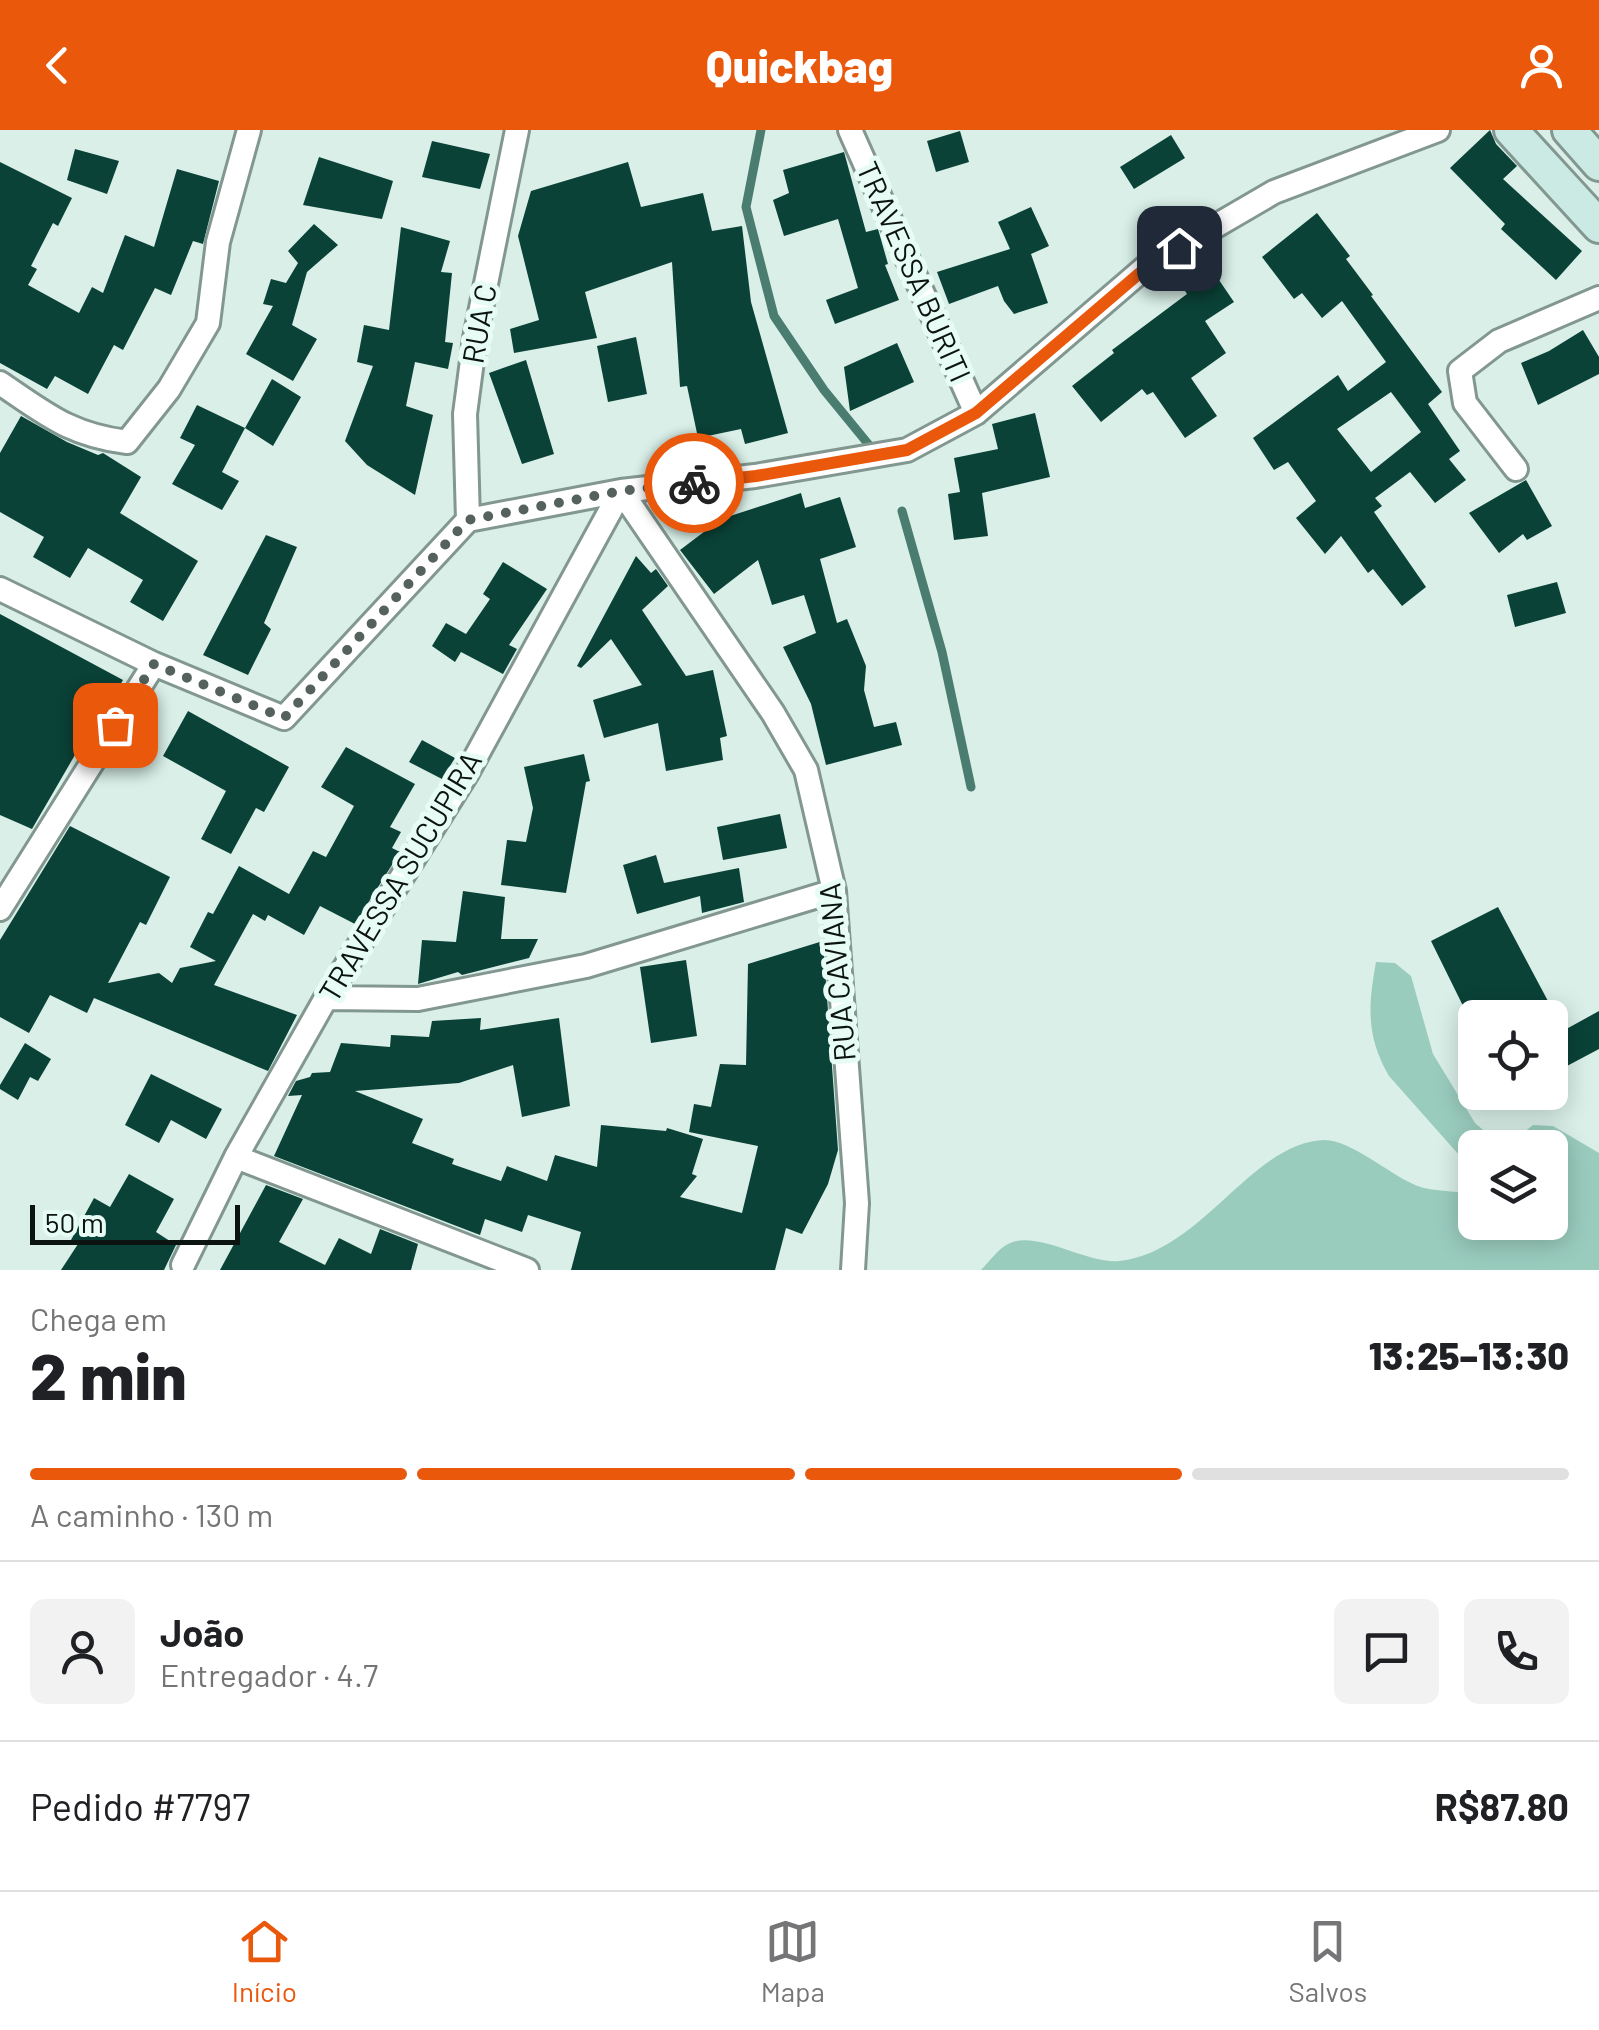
<!DOCTYPE html>
<html lang="pt">
<head>
<meta charset="utf-8">
<style>
	body { margin:0; font-family:Barlow,sans-serif; background:#f2f2f2; color:#202124; height:100vh; display:flex; flex-direction:column; font-size:38px; white-space:nowrap }
	* { box-sizing:border-box; margin:0 }
	p { font-size:32px; color:#757577 }
	.icon { flex:none; width:55px; height:55px; fill:none; stroke:currentColor; stroke-width:2; stroke-linecap:round; stroke-linejoin:round }
	.map { position:relative; height:1140px; overflow:hidden }
	.sheet { display:flex; flex-direction:column; background:#fff; flex:1 }
	.sheet>* { flex:none }
	.buttons { position:absolute; left:1458px; top:870px; display:grid; gap:20px }
	.buttons a { display:grid; place-items:center; width:110px; height:110px; border-radius:15px; background:#fff; box-shadow:0 5px 25px #0003; font-size:50px }
	.scale { position:absolute; left:30px; bottom:25px; width:210px; box-sizing:border-box; padding-left:10px; border:5px solid #0c1412; border-top:0; font-size:28px; line-height:35px; white-space:nowrap; color:#0c1412; -webkit-text-stroke:8px #e6fcf5; paint-order:stroke }
	.pin { position:absolute; display:grid; place-items:center; width:85px; height:85px; color:#fff; margin:-42px; border-radius:20px; box-shadow:0 5px 15px #0006 }
	.courier { position:absolute; display:grid; place-items:center; width:100px; height:100px; margin:-50px; border:8px solid #ea580c; border-radius:50%; background:#fff; color:#222; box-shadow:0 2px 12px #0007 }
	.overview em { font-style:normal; font-weight:800 }
	.overview div { display:flex; flex-direction:column-reverse }
	.overview { display:flex; align-items:center; justify-content:space-between; height:170px; padding:0 30px }
	h1 { font-size:65px; font-weight:800; line-height:75px }
	.bar { display:grid; grid-template-columns:repeat(4,1fr); gap:15px 10px; align-content:center; height:120px; padding:0 30px }
	.bar i { height:12px; border-radius:8px; background:#e0e0e0 }
	.bar .current { background:#ea580c }
	.bar p { grid-column:span 4 }
	.line { display:flex; align-items:center; gap:25px; padding:0 30px; border-top:2px solid #e0e0e0 }
	.line div { flex:1 }
	.round { display:grid; place-items:center; flex:none; width:105px; height:105px; border-radius:15px; background:#f2f2f2 }
	header { display:flex; justify-content:space-between; align-items:center; height:130px; padding:0 30px; background:#ea580c; color:#fff; font-size:45px; font-weight:800 }
	.tabs { display:flex; justify-content:space-around; align-items:center; height:140px; border-top:2px solid #e0e0e0; background:#fff; font-size:28px; color:#757577 }
	.tabs a { display:grid; justify-items:center; gap:5px }
	.tabs .current { color:#ea580c }
	.map>svg:first-child { display:block }
</style>
</head>
<body>
<header><svg class="icon" aria-label="back" viewBox="0 0 24 24"><path d="M15 5l-7 7 7 7"/></svg>Quickbag<svg class="icon" aria-label="person" viewBox="0 0 24 24"><circle cx="12" cy="8" r="4"/><path d="M4 21q1-7 8-7t8 7"/></svg></header>
<div class="map">
<svg width="1599" height="1140" viewBox="0 0 1599 1140">
	<rect width="100%" height="100%" fill="#d9efe8"/>
	<path fill="#9accbe" d="M1376 832 1395 833 1411 846 1433 924 1475 993 1503 1017 1475 1018V1043L1389 946C1366 906 1368 876 1376 832Z
		M1533 995 1553 996 1599 1023V1140H981C989 1132 998 1119 1008 1114 1036 1099 1086 1134 1119 1131 1202 1123 1252 1011 1325 1010 1350 1010 1390 1044 1413 1054 1429 1062 1455 1061 1473 1063L1475 1048V1092H1550V1018L1506 1017Z"/>
	<g fill="none" stroke-linecap="round" stroke-linejoin="round">
		<path stroke="#4a7c6f" stroke-width="9" d="M761 0 746 77 774 186 824 260 869 315
			M902 381 942 522 971 657"/>
	</g>
	<path fill="#0a4237" fill-rule="evenodd" d="M1490 0 1496 14 1517 36 1503 49 1582 121 1556 150 1501 99 1505 94 1450 38Z
		M960 1 969 32 936 42 927 11Z
		M1171 5 1185 28 1134 59 1120 37Z
		M432 11 490 24 480 59 422 47Z
		M75 19 119 31 107 64 67 50Z
		M844 22 866 102 878 99 888 134 885 135 899 170 835 194 826 170 858 158 838 89 784 106 773 70 789 63 783 40Z
		M319 27 393 51 382 89 303 75Z
		M0 32 72 68 58 96 53 93 31 136 37 139 28 155 79 183 92 157 103 163 125 105 154 117 177 39 219 51 203 114 193 111 171 165 155 158 123 220 114 215 88 264 55 246 47 259 0 233Z
		M628 32 641 77 703 63 712 101 742 96 751 172 788 303 745 314 741 299 698 308 687 256 680 257 672 132 585 162 597 208 514 223 510 199 539 190 518 106 531 61Z
		M1031 77 1049 116 1031 124 1048 173 1014 184 1004 171 998 156 949 174 937 142 1010 119 998 92Z
		M1317 83 1350 126 1346 129 1373 165 1371 166 1442 262 1428 274 1460 321 1449 329 1466 350 1435 373 1410 342 1375 368 1382 376 1374 382 1426 457 1402 476 1373 439 1368 443 1341 406 1325 424 1296 388 1316 371 1288 332 1274 340 1253 308 1338 245 1348 261 1386 232 1342 171 1322 188 1302 163 1294 169 1262 127ZM1391 262 1421 302 1371 342 1337 299Z
		M314 94 338 115 307 142 292 195 317 209 293 251 246 224 273 176 263 174 271 149 286 153 298 133 288 121Z
		M401 97 450 111 441 142 452 143 445 212 453 213 448 239 415 232 406 276 433 285 415 365 367 335 345 311 373 236 357 232 364 195 389 200Z
		M1206 131 1234 172 1205 191 1226 223 1191 248 1217 286 1185 308 1153 262 1147 265 1142 259 1101 292 1072 256 1114 223 1112 220 1187 164 1178 150Z
		M1583 200 1599 227V244L1538 275 1521 233 1549 221Z
		M636 207 647 264 608 272 597 216Z
		M897 213 914 252 850 281 844 237Z
		M526 230 554 324 522 334 489 243Z
		M272 249 301 267 273 316 245 298Z
		M197 275 245 298 222 342 239 351 222 380 172 354 195 315 180 308Z
		M1035 283 1050 347 982 363 988 406 954 410 948 364 960 362 954 328 998 319 992 294Z
		M21 286 67 312 98 325 103 323 141 347 120 383 198 431 163 491 130 472 143 450 88 418 70 448 33 427 44 407 0 382V323Z
		M1526 350 1552 396 1527 410 1523 404 1499 423 1469 383Z
		M801 363 805 378 840 367 856 417 820 429 837 493 847 489 866 536 864 560 874 597 896 592 902 615 826 635 811 574 783 517 816 503 804 465 772 475 758 430 714 464 680 420 721 389Z
		M266 405 297 417 264 493 271 499 248 545 203 525Z
		M636 426 651 443 656 439 668 456 642 480 686 546 713 540 727 606 720 608 723 630 666 641 658 593 604 608 593 570 642 555 611 509 581 538 577 536Z
		M503 432 547 459 509 515 517 519 503 544 461 522 455 532 432 516 446 493 466 504 490 469 483 464Z
		M1557 452 1566 483 1515 497 1507 465Z
		M0 484 123 550 94 601 90 599 32 699 0 685Z
		M188 581 289 637 264 682 256 678 231 724 201 709 226 661 163 626Z
		M422 610 455 628 442 649 409 632Z
		M346 617 415 654 390 697 401 702 392 718 400 722 355 794 320 776 304 805 268 785 265 791 253 784 214 855 297 885 268 941 94 868 87 883 50 865 29 903 0 887V810L70 696 170 747 146 795 140 792 108 853 159 843 172 853 180 838 216 831 190 817 208 782 213 784 239 736 289 764 313 721 326 727 354 676 321 657Z
		M584 624 590 651 586 652 566 763 501 755 507 710 526 712 533 678 524 637Z
		M780 684 787 718 723 730 717 697Z
		M656 725 664 753 739 738 744 772 702 783 700 766 637 784 623 735Z
		M463 761 505 767 501 809H538L529 828 462 845 458 842 418 854 422 810 456 812Z
		M1498 777 1557 888H1469L1431 811Z
		M823 811 838 1020 828 1054 802 1104 786 1098 775 1140H571L581 1102 528 1085 522 1102 485 1089 480 1105 274 1026 302 965 288 966 296 951 310 947 312 943 330 942 341 913 390 917 391 905 429 907 432 891 481 888 480 900 559 888 570 976 522 987 513 935 459 953 355 961 423 989 412 1013 454 1029 452 1034 501 1051 507 1036 547 1051 555 1025 597 1037 601 995 666 1001 667 998 703 1009 692 1044 697 1046 680 1067 742 1083 758 1016 689 1002 694 974 711 977 720 934 746 935 748 834Z
		M686 830 697 906 651 913 640 837Z
		M1599 881V919L1550 945V908Z
		M25 913 51 929 38 951 30 947 18 970 0 959V955Z
		M151 944 222 979 206 1009 171 990 159 1013 125 995Z
		M129 1044 174 1069 156 1102 176 1115 164 1140H61L78 1114 71 1110 94 1068 110 1077Z
		M266 1055 303 1069 279 1112 325 1135 339 1108 371 1124 380 1099 418 1114 411 1140H220Z"/>
	<g fill="none" stroke-linecap="round" stroke-linejoin="round">
		<defs>
			<path id="minor" d="M850 0 976 283
				M0 253C46 284 70 305 127 312L169 259 208 193 218 112 249 0
				M1516 339 1465 273 1460 241 1499 211 1599 168
				M468 390 621 361 755 346 907 320 976 283 1147 136 1274 62 1438 0
				M468 390 465 284 475 208 517 0
				M0 459 154 534 284 588 468 390
				M0 779 154 534
				M326 868 418 869 586 836 834 761
				M236 1027 527 1140
				M183 1135 236 1027 326 868 467 643 621 361 773 583 806 640 834 761 857 1073 853 1140"/>
			<path id="secondary" d="M1511 0 1599 96
				M1569 0 1599 34"/>
		</defs>
		<use href="#minor" stroke="#839791" stroke-width="28"/>
		<use href="#secondary" stroke="#839791" stroke-width="38"/>
		<use href="#minor" stroke="#fff" stroke-width="22"/>
		<use href="#secondary" stroke="#caeae3" stroke-width="32"/>
	</g>
	<g fill="none" stroke-linecap="round" stroke-linejoin="round">
		<path stroke="#54615d" stroke-width="10" stroke-dasharray="0 18" d="M115 595 154 534 284 588 468 390 621 361 694 353"/>
		<path stroke="#ea580c" stroke-width="12" d="M694 353 756 346 907 320 976 283 1148 136 1179 118"/>
	</g>
	<g text-anchor="middle" stroke-width="10" stroke-linejoin="round" paint-order="stroke">
		<g font-size="30" fill="#0c1412" stroke="#e6fcf5">
			<text transform="translate(913 142) rotate(66)" y="10">TRAVESSA BURITI</text>
			<text transform="translate(480 194) rotate(-80)" y="10">RUA C</text>
			<text transform="translate(401 747) rotate(-59)" y="10">TRAVESSA SUCUPIRA</text>
			<text transform="translate(838 842) rotate(-95)" y="10">RUA CAVIANA</text>
		</g>
	</g>
</svg>
<div class="buttons">
<a><svg class="icon" aria-label="locate" viewBox="0 0 24 24"><circle cx="12" cy="12" r="6"/><path d="M12 2v4M12 18v4M2 12h4M18 12h4"/></svg></a>
<a><svg class="icon" aria-label="layers" viewBox="0 0 24 24"><path d="M12 4l9 5-9 5-9-5zM3 14l9 5 9-5"/></svg></a>
</div>
<div class="scale">50 m</div>
<div class="pin" style="left:115px;top:595px;background:#ea580c"><svg class="icon" aria-label="bag" viewBox="0 0 24 24"><path d="M5 8h14l-1 12H6zM9 8a3 3 0 0 1 6 0"/></svg></div>
<div class="pin" style="left:1179px;top:118px;background:#1f2937"><svg class="icon" aria-label="home" viewBox="0 0 24 24"><path d="M3 11l9-7 9 7M6 9v11h12V9"/></svg></div>
<div class="courier" style="left:694px;top:353px"><svg class="icon" aria-label="bike" viewBox="0 0 24 24"><circle cx="6" cy="16" r="4"/><circle cx="18" cy="16" r="4"/><path d="M6 16l4-8h5l3 8M10 8l3 8H6M13 5h3"/></svg></div>
</div>
<section class="sheet">
<div class="overview"><div><h1>2 min</h1><p>Chega em</p></div><em>13:25–13:30</em></div>
<div class="bar"><i class="current"></i><i class="current"></i><i class="current"></i><i></i><p>A caminho · 130 m</p></div>
<div class="line" style="height:180px"><a class="round"><svg class="icon" aria-label="person" viewBox="0 0 24 24"><circle cx="12" cy="8" r="4"/><path d="M4 21q1-7 8-7t8 7"/></svg></a><div><b>João</b><p>Entregador · 4.7</p></div><a class="round"><svg class="icon" aria-label="chat" viewBox="0 0 24 24"><path d="M4 5h16v11H9l-5 4z"/></svg></a><a class="round"><svg class="icon" aria-label="phone" viewBox="0 0 24 24"><path d="M5 4h4l2 5-3 2q2 4 5 5l2-3 5 2v4C11 20 4 13 5 4z"/></svg></a></div>
<div class="line" style="height:130px"><div>Pedido #7797</div><b>R$87.80</b></div>
</section>
<nav class="tabs">
<a class="current"><svg class="icon" aria-label="home" viewBox="0 0 24 24"><path d="M3 11l9-7 9 7M6 9v11h12V9"/></svg>Início</a>
<a><svg class="icon" aria-label="map" viewBox="0 0 24 24"><path d="M3 6l6-2 6 2 6-2v14l-6 2-6-2-6 2zM9 4v14M15 6v14"/></svg>Mapa</a>
<a><svg class="icon" aria-label="saved" viewBox="0 0 24 24"><path d="M7 4h10v16l-5-4-5 4z"/></svg>Salvos</a>
</nav>
</body>
</html>
